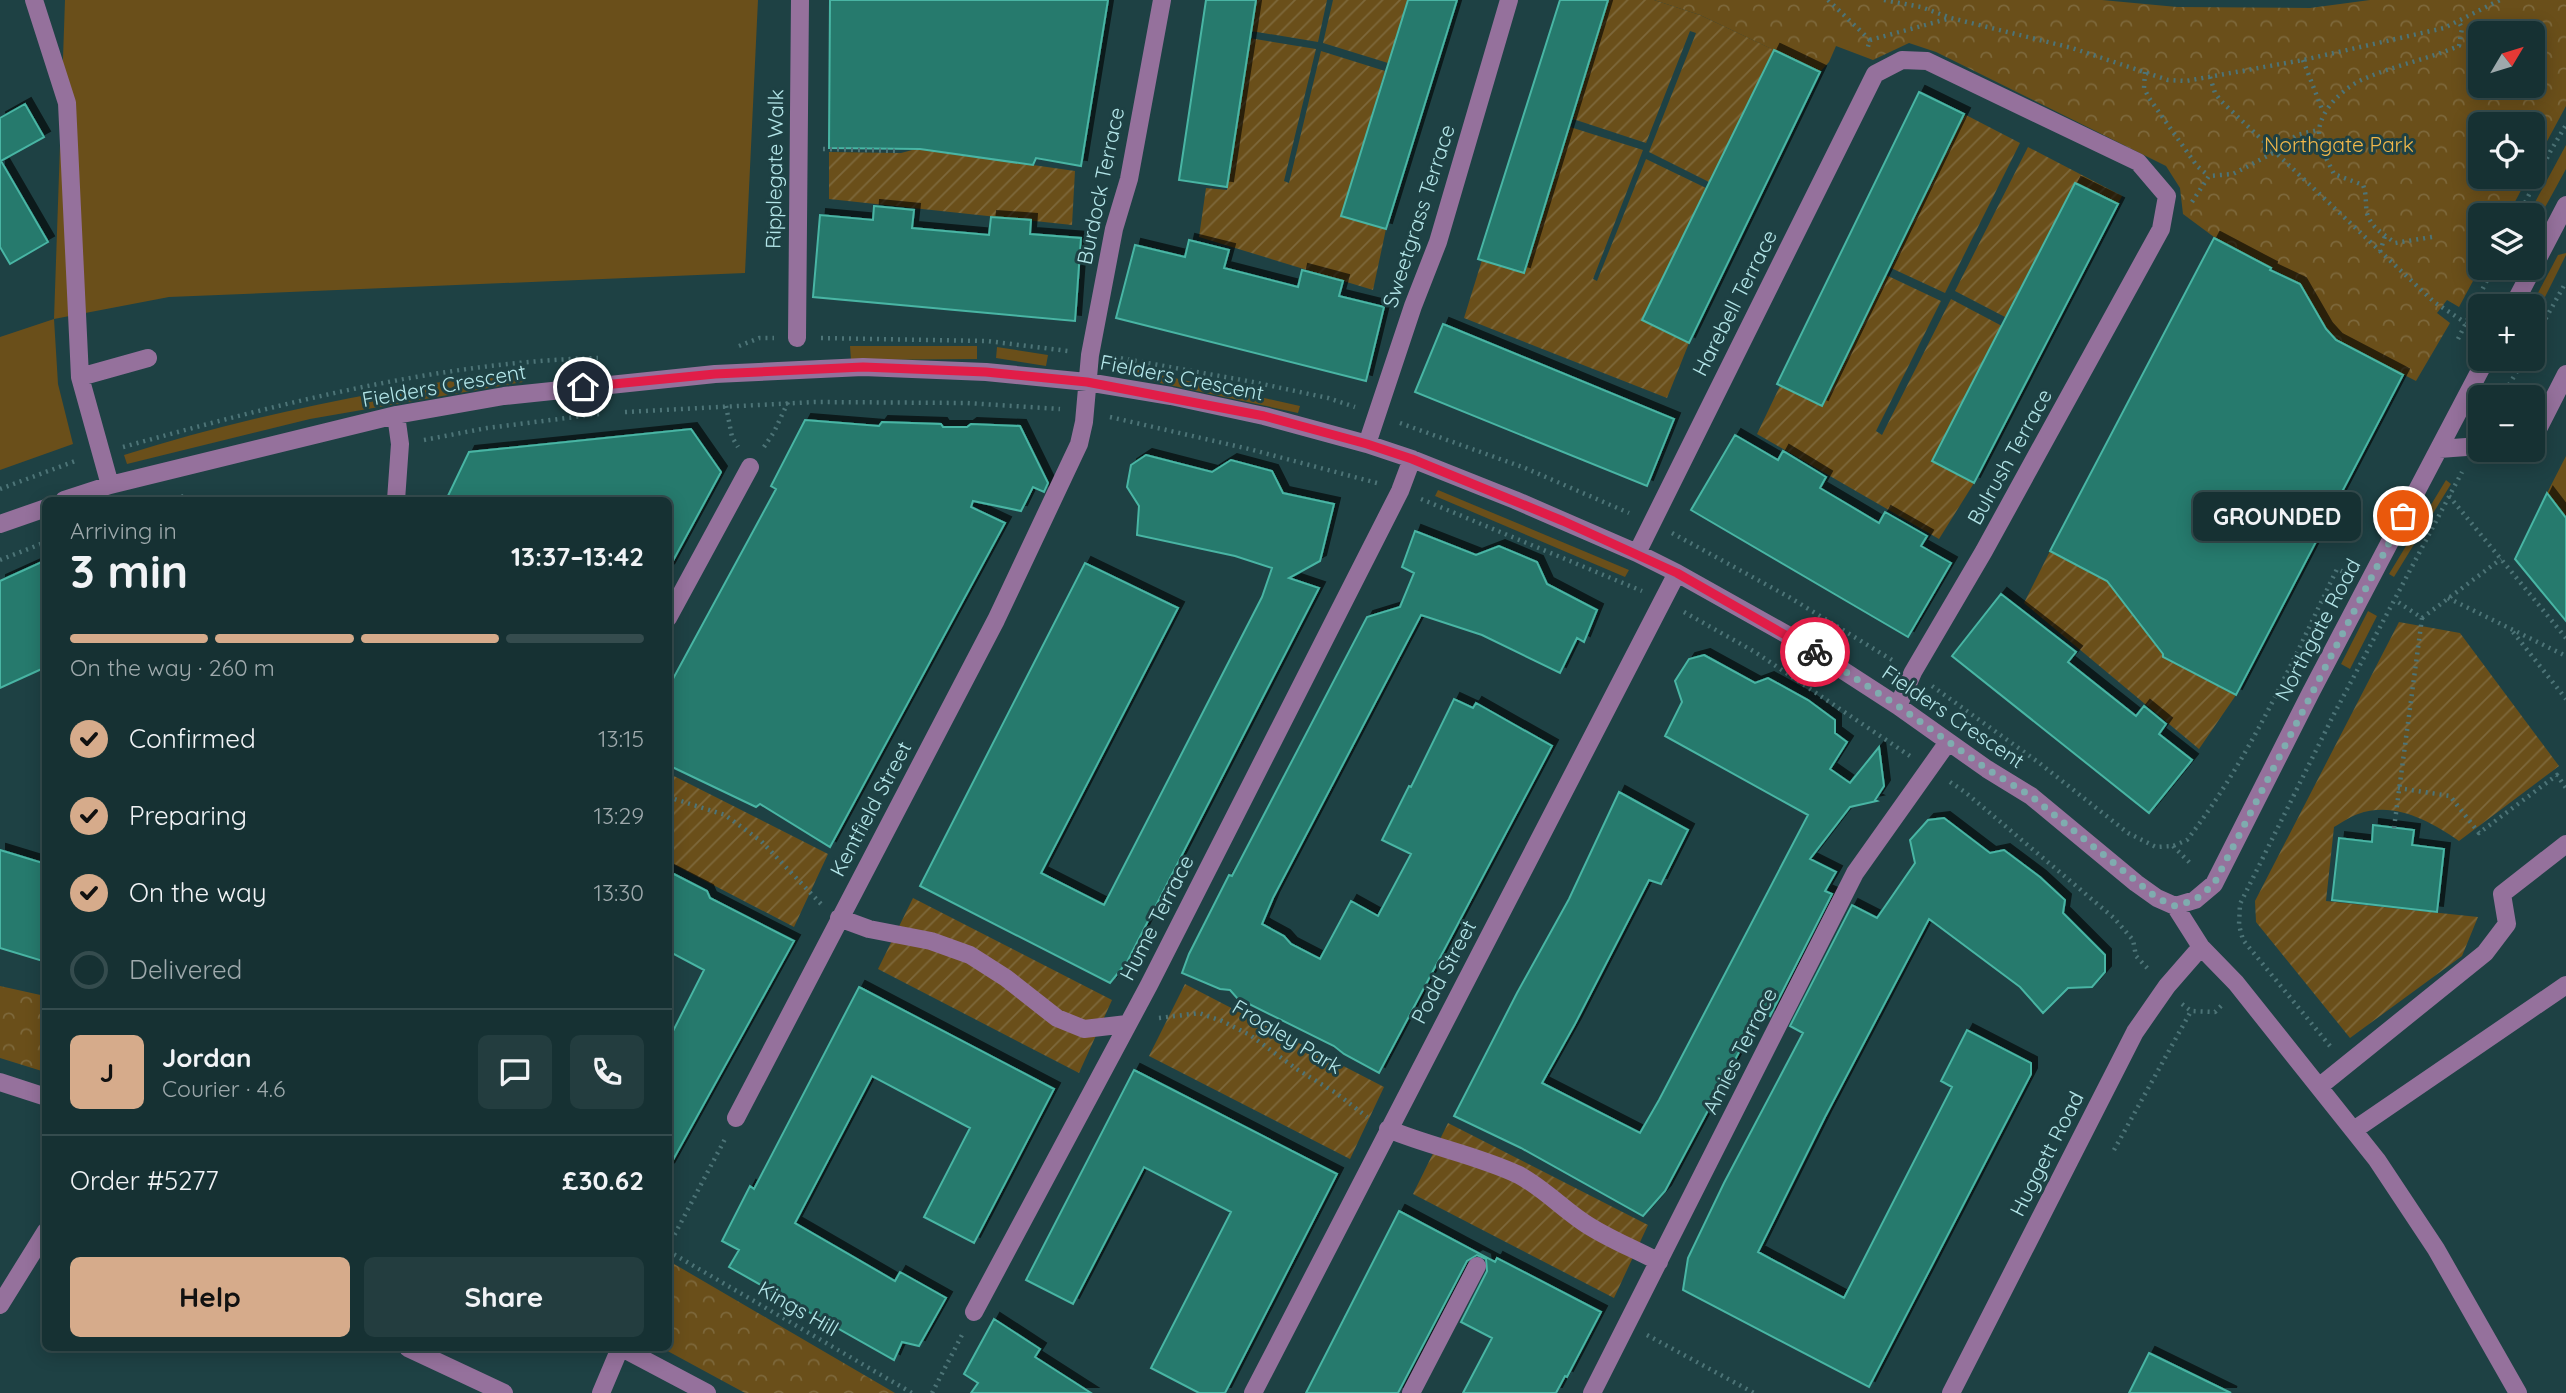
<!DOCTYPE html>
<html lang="en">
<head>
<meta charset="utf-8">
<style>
	body { margin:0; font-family:Quicksand,sans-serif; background:#233d3f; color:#f1f3f6; height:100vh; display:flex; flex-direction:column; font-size:26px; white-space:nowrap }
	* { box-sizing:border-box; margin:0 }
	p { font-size:23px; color:#9ea9ac }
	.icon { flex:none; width:38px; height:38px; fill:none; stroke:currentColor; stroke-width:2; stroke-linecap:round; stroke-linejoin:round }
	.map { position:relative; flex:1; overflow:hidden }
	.drawer { position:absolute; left:42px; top:497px; width:630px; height:854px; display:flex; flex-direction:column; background:#163133; border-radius:10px; box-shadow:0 4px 18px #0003,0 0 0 2px #354c4e }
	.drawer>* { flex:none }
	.needle { width:46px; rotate:52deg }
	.fabs { position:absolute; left:2468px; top:21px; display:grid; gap:14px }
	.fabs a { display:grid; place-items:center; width:77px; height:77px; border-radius:10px; background:#163133; box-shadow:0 4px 18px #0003,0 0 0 2px #354c4e; font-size:35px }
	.pin { position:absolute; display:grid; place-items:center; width:60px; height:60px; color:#fff; margin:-30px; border:4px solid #fff; border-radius:50%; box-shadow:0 2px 7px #0007 }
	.courier { position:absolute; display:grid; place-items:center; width:70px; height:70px; margin:-35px; border:5px solid #e11d48; border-radius:50%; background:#fff; color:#222; box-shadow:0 2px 9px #0007 }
	.bubble { position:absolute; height:49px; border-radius:10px; background:#163133; box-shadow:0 4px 18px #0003,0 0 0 2px #354c4e; font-size:23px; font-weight:700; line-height:49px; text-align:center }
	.head em { font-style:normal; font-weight:700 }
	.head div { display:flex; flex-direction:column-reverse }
	.head { display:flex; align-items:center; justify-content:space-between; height:119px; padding:0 28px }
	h1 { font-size:46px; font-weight:700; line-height:52px }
	.bar { display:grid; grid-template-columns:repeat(4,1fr); gap:10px 7px; align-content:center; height:84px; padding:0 28px }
	.bar i { height:9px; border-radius:5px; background:#354c4e }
	.bar .selected { background:#d6ab8b }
	.bar p { grid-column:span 4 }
	.line { display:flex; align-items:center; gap:18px; padding:0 28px; border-top:2px solid #354c4e }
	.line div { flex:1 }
	.round { display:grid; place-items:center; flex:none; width:74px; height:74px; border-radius:10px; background:#233d3f }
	ol { padding:0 28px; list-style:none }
	li { display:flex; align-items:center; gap:21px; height:77px }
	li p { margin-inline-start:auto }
	li .icon { padding:7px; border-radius:50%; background:#d6ab8b; color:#111; stroke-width:4 }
	li:last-child { color:#9ea9ac }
	li i { width:38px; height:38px; border:4px solid #354c4e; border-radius:50% }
	.action { display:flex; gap:14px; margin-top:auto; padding:14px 28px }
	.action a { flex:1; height:80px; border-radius:10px; background:#d6ab8b; color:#111; font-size:28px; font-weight:700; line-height:80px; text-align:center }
	.action a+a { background:#233d3f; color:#f1f3f6 }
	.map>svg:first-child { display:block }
</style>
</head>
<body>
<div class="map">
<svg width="2566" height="1393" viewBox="0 0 2566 1393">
	<defs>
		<pattern id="park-crowns" width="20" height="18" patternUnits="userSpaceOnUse" patternTransform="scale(1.75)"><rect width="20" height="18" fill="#6a4f1a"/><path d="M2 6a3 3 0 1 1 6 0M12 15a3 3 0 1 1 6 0" fill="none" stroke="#7d683b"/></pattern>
		<pattern id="garden-furrows" width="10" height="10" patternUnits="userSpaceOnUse" patternTransform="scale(1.75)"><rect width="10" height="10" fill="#6a4f1a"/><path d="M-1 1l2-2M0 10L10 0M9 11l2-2" fill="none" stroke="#7d683b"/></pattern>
		<filter id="shadow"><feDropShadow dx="6" dy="-6" stdDeviation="0" flood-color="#0009"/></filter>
	</defs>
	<rect width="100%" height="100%" fill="#1e4144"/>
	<path fill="#6a4f1a" d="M65 0H758L745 273 169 297 54 319 58 384 73 444 0 470V337L54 319Z
		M2566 145V169L2532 231V215H2528Z
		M2566 253V255L2532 323 2531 306 2558 255Z
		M850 346H977V359L851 360Z
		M997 347 1048 355 1046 366 996 358Z
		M1125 367 1300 406 1298 413 1123 375Z
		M523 370V382L310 419 127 464 124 455C254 414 388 388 523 370Z
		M2566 456V518L2547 493Z
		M2446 480 2451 484 2394 577 2389 574Z
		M1438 490 1629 570 1625 577 1435 496Z
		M2368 611 2377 616 2350 669 2341 664Z"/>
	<path fill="url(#park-crowns)" fill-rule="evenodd" d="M1654 0H2102L2177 7 2310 8 2370 0H2566V106L2532 169V124H2480V177H2528L2508 215H2480V268L2459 307 2447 300 2437 313 2450 323 2416 381 2336 340 2326 329 2300 284 2214 237 2183 214 2180 188 2166 166 1936 52 1909 43 1873 60 1836 46 1829 62 1820 72 1700 15ZM2480 33H2532V86H2480Z
		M0 986 45 996V1072L0 1058Z
		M669 1261 895 1393H745L662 1348H668Z"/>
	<path fill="url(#garden-furrows)" d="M1060 0 1033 165 1075 171 1072 225 829 199V152L901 153 916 149Z
		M1256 0H1327L1318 42 1251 31Z
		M1333 0H1408L1388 63 1323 43Z
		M1608 0H1654L1700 15 1774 50 1709 182 1649 152 1696 33 1690 31 1646 143 1573 119Z
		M1249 38 1316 49 1284 181 1289 183 1321 51 1385 71 1342 215 1386 229 1373 290 1199 237 1206 188 1227 190Z
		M1964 114 2020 143 1945 293 1891 268Z
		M1570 127 1643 150 1593 279 1597 281 1646 159 1706 188 1642 320 1689 343 1667 398 1464 318 1482 260 1525 273Z
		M2028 147 2122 196 2118 204 2075 183 2005 317 1955 291Z
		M1886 275 1941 301 1876 431 1882 435 1951 299 2002 326 1932 461 1974 483 1939 539 1757 434 1780 386 1823 406Z
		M2050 551 2107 581 2236 695 2199 749 2024 603Z
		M2399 622 2460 633 2559 766 2459 841C2430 821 2394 801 2358 814 2349 817 2341 823 2334 827L2326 901 2478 917 2462 956 2350 1038 2256 922 2255 901Z
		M668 773 828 854 794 927 669 862Z
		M913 898 1112 1000 1079 1073 878 969Z
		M1185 984 1384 1087 1350 1159 1149 1056Z
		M1448 1123 1648 1225 1614 1298 1413 1194Z"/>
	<path fill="#257a6d" stroke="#48b5a4" stroke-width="2" filter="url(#shadow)" d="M830 0H1108L1081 166 1036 158 1033 165 920 149 829 148Z
		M1206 0H1256L1227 187 1179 180Z
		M1408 0H1457L1386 229 1341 216Z
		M1560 0H1608L1524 273 1478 259Z
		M1774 50 1820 72 1689 343 1642 320Z
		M1919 92 1964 114 1822 406 1777 384Z
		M25 104 44 137 1 161 48 242 10 264 0 247V118Z
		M2075 183 2118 204 1974 483 1932 461Z
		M874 206 914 210 912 228 989 235 991 217 1031 220 1030 234 1081 238 1075 321 813 297 820 215 873 220Z
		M2214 238 2271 268 2270 270 2300 284 2326 329 2336 340 2403 375 2236 695 2163 657V654L2107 581 2050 551Z
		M1189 240 1229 250 1224 268 1298 287 1302 270 1343 281 1339 296 1384 307 1366 381 1116 318 1135 245 1185 257Z
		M1443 324 1674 419 1647 486 1415 392Z
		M805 420 879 426 882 422 941 424 943 427H967L971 424 1020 426 1048 483 1044 492 1033 487 1021 511 973 501 971 507 1005 523 830 847 760 804 756 807 668 765V688L776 489 771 486Z
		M691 429 721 472 668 570V500H446L469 452Z
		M1735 435 1778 460 1783 451 1826 477 1820 488 1879 523 1885 512 1927 536 1921 546 1951 563 1908 637 1691 510Z
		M1146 455 1212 472 1231 460 1272 471 1283 493 1334 504 1320 561 1289 578 1319 588 1127 962 1110 983 920 886 1085 563 1178 608 1041 873 1104 905 1262 597 1272 568 1235 556 1137 535 1139 506 1127 487 1131 465Z
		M2547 493 2566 518V621L2515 559Z
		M1415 531 1476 555 1499 546 1537 562 1547 584 1597 610 1584 642 1577 638 1560 673 1482 635 1421 615 1273 898 1262 924 1284 936 1291 944 1320 959 1351 901 1378 916 1411 854 1382 840 1409 786 1411 787 1454 699 1473 708 1476 703 1552 746 1379 1073 1344 1054 1334 1046 1237 998 1230 990 1220 989 1182 973 1189 954 1229 875 1232 876 1367 617 1400 607 1414 573 1402 567Z
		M46 560V667L0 688V581Z
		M2001 594 2076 652 2068 662 2136 716 2144 706 2166 724 2159 734 2192 760 2149 813 1952 656Z
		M1704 655 1755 683 1768 678 1808 700 1835 720V733L1847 742 1830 769 1850 783 1879 747 1884 786 1875 800 1877 801 1850 807 1810 859 1836 872 1825 891 1832 894 1770 1016 1761 1011 1665 1191 1643 1216 1521 1148 1454 1116 1517 993 1569 899 1619 792 1688 830 1661 884 1649 880 1575 1024 1542 1083 1640 1133 1659 1100 1808 815 1665 736 1682 702 1675 681 1689 659Z
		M1944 818 1990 853 2004 850 2040 877 2065 900 2063 913 2105 955V972L2092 987 2068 988 2043 1013 2020 987 1929 919 1825 1117 1758 1252 1844 1298 1952 1087 1941 1081 1967 1030 2031 1063V1074L1869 1387 1683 1290 1688 1258 1724 1183 1803 1033 1790 1026 1852 905 1877 918 1915 863 1910 840 1928 820Z
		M2373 825 2414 830 2412 845 2444 849 2437 912 2332 900 2339 838 2372 842Z
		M0 850 46 864V962L0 948Z
		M668 871 707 891 710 898 794 941 668 1169V1041L704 970 668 951Z
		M859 987 1054 1089 974 1243 924 1217 970 1128 872 1076 795 1223 895 1281 900 1272 946 1298 919 1346 902 1342 894 1360 729 1267 739 1250 722 1241 750 1186 754 1189Z
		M1134 1070 1337 1174 1225 1393H1199L1151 1368 1231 1212 1144 1167 1073 1304 1026 1280Z
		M1399 1211 1495 1262 1497 1258 1601 1312 1567 1377 1565 1376 1556 1393H1463L1492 1338 1461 1322 1487 1271 1486 1259 1477 1255 1467 1261 1398 1393H1306Z
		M994 1319 1040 1349 1035 1357 1091 1393H971L978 1383 964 1374Z
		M2149 1353 2231 1393H2129Z"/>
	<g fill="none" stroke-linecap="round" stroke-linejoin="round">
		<path stroke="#4d7477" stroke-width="4.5" stroke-dasharray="2 5" stroke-linecap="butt" d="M1828 0 1870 40 1867 50
			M1884 0 1921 7 1951 18 2072 48 2168 80 2186 81 2303 60 2444 28 2500 0
			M1870 40 1951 18
			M2303 60 2323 112
			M2145 72 2144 88 2149 98 2197 166 2209 176
			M2210 77 2215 93 2221 101 2434 302 2466 323
			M823 149 899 151
			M2192 202 2209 176 2233 174 2273 153 2297 135 2318 130
			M2519 215 2550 152 2566 125
			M2432 237 2395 243C2384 234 2371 228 2367 213 2365 203 2367 195 2363 185L2334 174C2328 161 2319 148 2319 133 2319 110 2345 86 2366 78 2396 65 2428 59 2459 46L2462 28 2459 22
			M2380 252 2385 236
			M821 338 987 341 1068 351
			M2458 339 2493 268
			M2532 343 2566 282
			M739 346 759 338H774
			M1114 357 1253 382 1328 398 1355 407
			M2502 397 2524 359
			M726 406 732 437 738 447
			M625 412 815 402 967 403 1060 409
			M1110 417 1249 449 1377 483
			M1400 423 1525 468 1629 513
			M424 440 487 428 599 414
			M123 447C279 404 437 362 598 358
			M764 447 774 432 788 402
			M0 489 78 460
			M2449 496 2566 638
			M1421 499 1642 591
			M168 500 184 496
			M1672 533 1789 597 1892 660
			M0 560 46 542
			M2448 598 2566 656
			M1684 612 1755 652 1910 756
			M2422 618 2501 559
			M2513 632 2566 699
			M1932 686 2038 762 2128 833 2156 847 2173 846 2187 840C2251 757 2292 662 2337 569L2348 574
			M1950 782 1965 792 2114 918 2133 940 2136 956 2149 970
			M2398 788 2450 796 2479 833 2557 775 2566 788
			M668 797 725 815 761 841 822 905
			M2394 828 2422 618 2395 600
			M2173 846 2191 864
			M2182 1004 2191 1011 2215 1012 2223 1004
			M1159 1018 1199 1013 1222 1021 1250 1035 1298 1070 1336 1093 1367 1117
			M2330 1046 2243 940 2239 925 2240 904 2334 714 2462 472
			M2114 1150 2191 1011
			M668 1247 725 1139
			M668 1251 912 1393
			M1647 1335 1754 1393
			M932 1393 964 1331"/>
		<path stroke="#95719c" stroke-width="18" d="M34 0 67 103 80 377 110 485
			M2513 306 2566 205
			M797 338 800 0
			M80 377 148 358
			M396 415 400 444 396 500
			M2532 441 2566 374
			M1367 444 1413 306 1438 242 1509 0
			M2439 449 2480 446
			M64 500 110 485 396 415 504 396 715 374 863 367 986 372 1087 382 1171 396 1264 416 1367 444 1412 459 1515 500 1637 553 1677 573 1793 638 1898 706 1987 769 2031 796 2136 883 2157 898 2175 906
			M0 524 46 508
			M1637 553 1875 74 1902 60 1927 61 2138 162 2167 196 2161 229 1984 551 1913 672 1898 706
			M668 618 750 467
			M2175 906 2195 900 2214 884 2311 692 2486 359
			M2175 906 2201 947 2236 983 2377 1160 2436 1249 2518 1393
			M839 918 869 929 931 941 970 955 1006 978 1057 1018 1084 1029 1127 1024
			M0 1082 46 1097
			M2320 1086 2485 953 2507 924 2502 894 2566 844
			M736 1118 996 620 1079 444 1084 422 1090 355 1114 229 1129 179 1162 0
			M1388 1129C1431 1147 1477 1155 1519 1175 1543 1188 1561 1207 1583 1222 1606 1238 1635 1249 1659 1262
			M2354 1130 2566 985
			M0 1305 46 1231
			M974 1312 1149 985 1400 491 1412 459
			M408 1348 504 1393
			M622 1348 707 1393
			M601 1393 620 1348
			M1253 1393 1677 573
			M1411 1393 1477 1266
			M1592 1393 1855 873 1948 742
			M1951 1393 2135 1032 2167 986 2201 947"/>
	</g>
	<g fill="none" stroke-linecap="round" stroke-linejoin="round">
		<path stroke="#7facaf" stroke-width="7" stroke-dasharray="0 12.6" d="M1815 652 1898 706 1987 769 2031 796 2157 898 2175 906 2182 904 2195 900 2214 884 2403 516"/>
		<path stroke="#e11d48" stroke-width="9" d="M583 387 715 374 863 367 986 372 1087 382 1264 416 1367 444 1412 459 1563 521 1677 573 1815 652"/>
	</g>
	<g text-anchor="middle" stroke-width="6" stroke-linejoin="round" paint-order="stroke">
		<g font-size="21" fill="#f1b84b" stroke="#1e4144">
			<text x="2339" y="152">Northgate Park</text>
		</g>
		<g font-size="21" fill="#b3e5e8" stroke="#1e4144">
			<text transform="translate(775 169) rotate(-89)" y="7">Ripplegate Walk</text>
			<text transform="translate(1101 186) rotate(-78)" y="7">Burdock Terrace</text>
			<text transform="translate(1419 216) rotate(-72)" y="7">Sweetgrass Terrace</text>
			<text transform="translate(1735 303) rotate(-63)" y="7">Harebell Terrace</text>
			<text transform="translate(1182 378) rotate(11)" y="7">Fielders Crescent</text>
			<text transform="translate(444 386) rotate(-10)" y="7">Fielders Crescent</text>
			<text transform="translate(2010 457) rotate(-61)" y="7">Bulrush Terrace</text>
			<text transform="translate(2318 630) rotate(-62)" y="7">Northgate Road</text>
			<text transform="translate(1953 717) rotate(34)" y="7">Fielders Crescent</text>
			<text transform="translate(871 809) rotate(-62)" y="7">Kentfield Street</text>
			<text transform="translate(1157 918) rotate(-63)" y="7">Hume Terrace</text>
			<text transform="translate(1444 972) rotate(-62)" y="7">Podd Street</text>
			<text transform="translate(1287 1037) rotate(31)" y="7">Frogley Park</text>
			<text transform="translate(1740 1051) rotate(-63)" y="7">Amies Terrace</text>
			<text transform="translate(2047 1154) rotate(-63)" y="7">Huggett Road</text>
			<text transform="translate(798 1309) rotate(30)" y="7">Kings Hill</text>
		</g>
	</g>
</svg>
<div class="fabs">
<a><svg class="needle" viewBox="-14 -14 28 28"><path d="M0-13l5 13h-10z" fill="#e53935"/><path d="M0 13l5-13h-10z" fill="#9ea9ac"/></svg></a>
<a><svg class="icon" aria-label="locate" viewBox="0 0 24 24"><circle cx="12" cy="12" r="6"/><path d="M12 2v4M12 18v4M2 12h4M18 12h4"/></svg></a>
<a><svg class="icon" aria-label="layers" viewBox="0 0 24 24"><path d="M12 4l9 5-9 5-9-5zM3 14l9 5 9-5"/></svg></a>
<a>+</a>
<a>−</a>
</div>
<div class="pin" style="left:2403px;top:516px;background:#ea580c"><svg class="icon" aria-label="bag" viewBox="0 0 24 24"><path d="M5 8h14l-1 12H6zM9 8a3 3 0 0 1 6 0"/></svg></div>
<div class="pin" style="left:583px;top:387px;background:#1f2937"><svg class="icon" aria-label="home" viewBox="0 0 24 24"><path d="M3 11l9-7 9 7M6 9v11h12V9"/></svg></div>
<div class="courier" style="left:1815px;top:652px"><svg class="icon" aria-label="bike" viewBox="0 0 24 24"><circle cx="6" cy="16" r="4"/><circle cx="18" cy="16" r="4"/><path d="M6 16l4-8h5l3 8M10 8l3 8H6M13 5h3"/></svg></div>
<div class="bubble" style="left:2193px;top:492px;width:168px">GROUNDED</div>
<section class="drawer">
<div class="head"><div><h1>3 min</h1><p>Arriving in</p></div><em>13:37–13:42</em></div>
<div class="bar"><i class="selected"></i><i class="selected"></i><i class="selected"></i><i></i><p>On the way · 260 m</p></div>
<ol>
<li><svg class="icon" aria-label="check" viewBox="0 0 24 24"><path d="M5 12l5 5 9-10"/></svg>Confirmed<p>13:15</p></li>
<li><svg class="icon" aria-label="check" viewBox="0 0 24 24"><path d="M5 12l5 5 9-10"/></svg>Preparing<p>13:29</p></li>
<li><svg class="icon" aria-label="check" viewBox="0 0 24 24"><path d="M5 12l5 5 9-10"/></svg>On the way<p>13:30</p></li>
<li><i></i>Delivered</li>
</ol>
<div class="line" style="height:126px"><b class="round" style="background:#d6ab8b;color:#111">J</b><div><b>Jordan</b><p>Courier · 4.6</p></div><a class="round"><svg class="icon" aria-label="chat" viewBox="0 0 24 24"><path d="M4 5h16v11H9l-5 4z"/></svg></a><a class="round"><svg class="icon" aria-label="phone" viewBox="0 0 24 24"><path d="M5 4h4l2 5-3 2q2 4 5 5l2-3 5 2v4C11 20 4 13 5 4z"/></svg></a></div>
<div class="line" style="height:91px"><div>Order #5277</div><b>£30.62</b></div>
<div class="action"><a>Help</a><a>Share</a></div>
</section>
</div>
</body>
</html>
